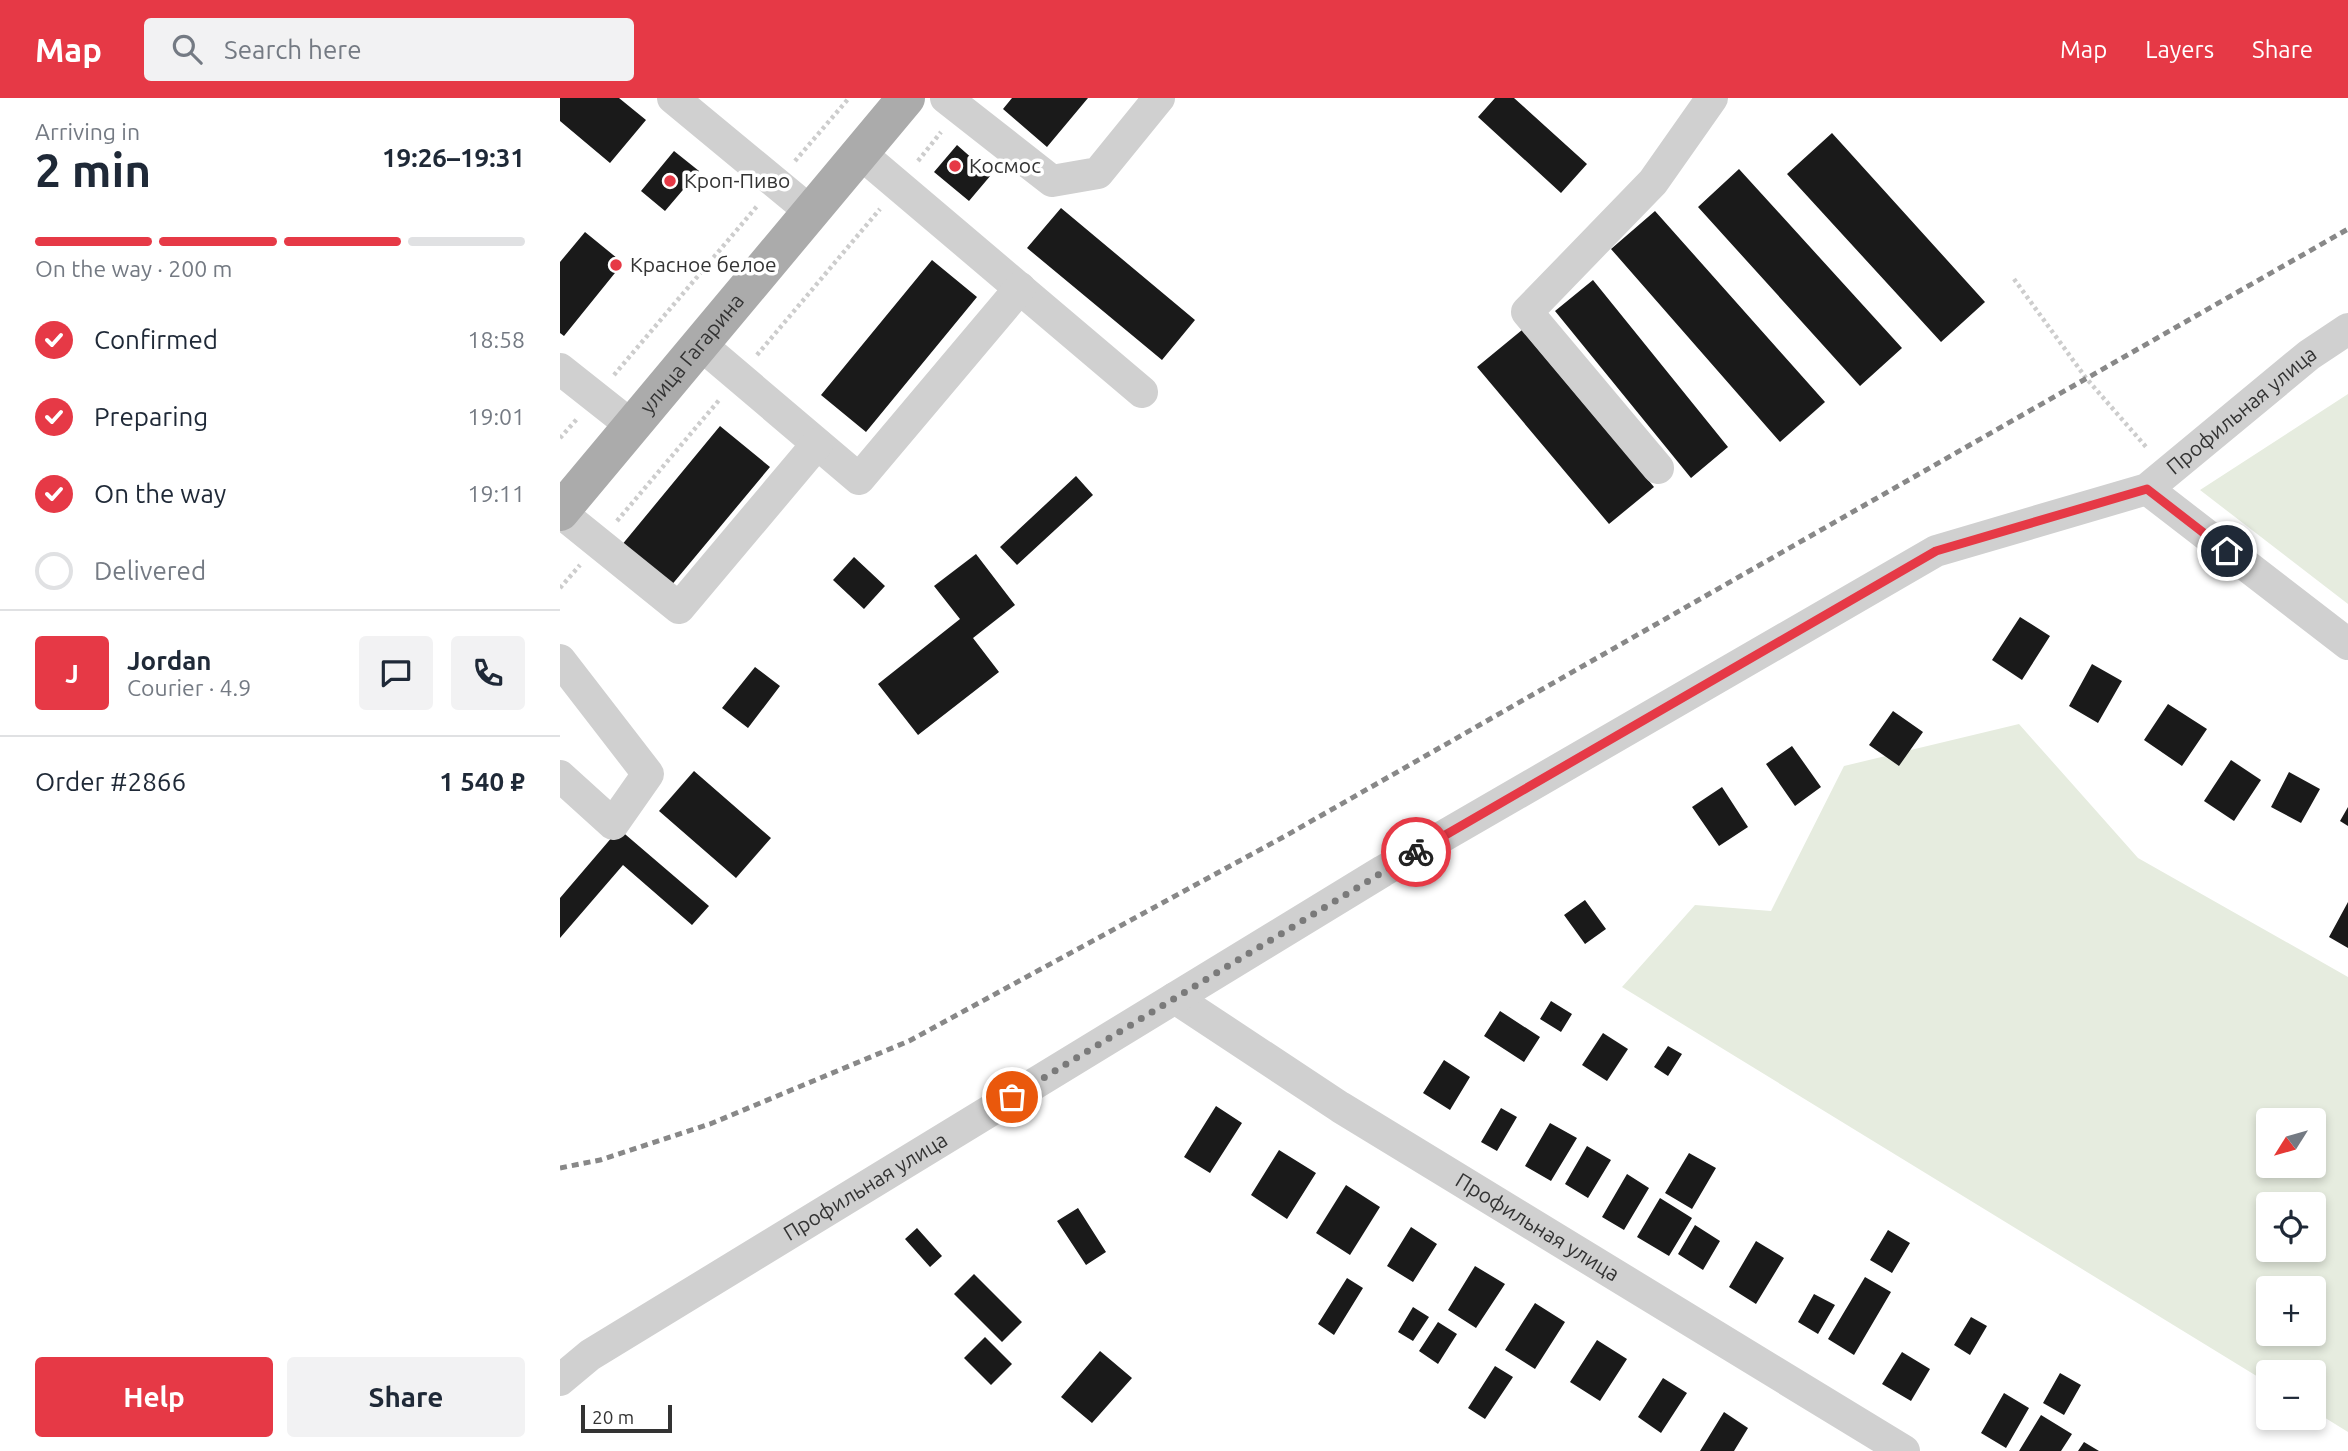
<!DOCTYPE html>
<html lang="en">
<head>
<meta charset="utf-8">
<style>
	body { margin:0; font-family:Ubuntu,sans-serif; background:#f2f2f3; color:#1f2937; height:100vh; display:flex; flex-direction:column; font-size:26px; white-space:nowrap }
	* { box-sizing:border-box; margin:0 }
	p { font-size:23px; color:#747a83 }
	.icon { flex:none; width:38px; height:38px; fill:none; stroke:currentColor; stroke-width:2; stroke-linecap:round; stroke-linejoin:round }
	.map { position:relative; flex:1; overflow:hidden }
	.panel { display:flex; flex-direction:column; background:#fff; width:560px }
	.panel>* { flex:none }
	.needle { width:46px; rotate:233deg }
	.fabs { position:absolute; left:1696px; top:1010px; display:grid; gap:14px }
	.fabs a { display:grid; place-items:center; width:70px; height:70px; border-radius:7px; background:#fff; box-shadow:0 4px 10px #0003; font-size:35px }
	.scale { position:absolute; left:21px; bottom:18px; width:91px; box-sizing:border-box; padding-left:7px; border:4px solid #333; border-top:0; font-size:19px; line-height:24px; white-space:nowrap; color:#333; -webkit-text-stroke:5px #fff; paint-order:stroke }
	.pin { position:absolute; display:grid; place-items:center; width:60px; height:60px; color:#fff; margin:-30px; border:4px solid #fff; border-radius:50%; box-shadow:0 2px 7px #0007 }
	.courier { position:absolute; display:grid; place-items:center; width:70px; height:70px; margin:-35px; border:5px solid #e63946; border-radius:50%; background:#fff; color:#222; box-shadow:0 2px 9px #0007 }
	.summary em { font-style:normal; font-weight:700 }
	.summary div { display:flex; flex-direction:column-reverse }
	.summary { display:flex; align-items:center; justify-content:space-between; height:119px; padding:0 35px }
	h1 { font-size:46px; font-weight:700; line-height:52px }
	.bar { display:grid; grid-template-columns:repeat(4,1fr); gap:10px 7px; align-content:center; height:84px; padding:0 35px }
	.bar i { height:9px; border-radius:5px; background:#e0e1e3 }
	.bar .selected { background:#e63946 }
	.bar p { grid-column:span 4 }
	.line { display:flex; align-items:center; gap:18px; padding:0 35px; border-top:2px solid #e0e1e3 }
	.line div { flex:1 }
	.round { display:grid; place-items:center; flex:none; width:74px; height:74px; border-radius:7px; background:#f2f2f3 }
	ol { padding:0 35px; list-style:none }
	li { display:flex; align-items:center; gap:21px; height:77px }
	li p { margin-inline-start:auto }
	li .icon { padding:7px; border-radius:50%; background:#e63946; color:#fff; stroke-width:4 }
	li:last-child { color:#747a83 }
	li i { width:38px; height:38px; border:4px solid #e0e1e3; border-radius:50% }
	.action { display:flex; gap:14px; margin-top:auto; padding:14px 35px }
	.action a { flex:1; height:80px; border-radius:7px; background:#e63946; color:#fff; font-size:28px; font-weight:700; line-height:80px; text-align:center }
	.action a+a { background:#f2f2f3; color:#1f2937 }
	header { display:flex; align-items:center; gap:42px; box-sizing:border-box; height:98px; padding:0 35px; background:#e63946; color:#fff }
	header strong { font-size:33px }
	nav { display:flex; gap:38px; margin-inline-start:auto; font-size:24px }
	.search { width:490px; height:63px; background:#f2f2f3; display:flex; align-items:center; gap:18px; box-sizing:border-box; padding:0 24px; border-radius:7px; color:#747a83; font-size:26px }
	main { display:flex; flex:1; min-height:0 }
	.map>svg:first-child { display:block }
</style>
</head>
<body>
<header>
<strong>Map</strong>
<div class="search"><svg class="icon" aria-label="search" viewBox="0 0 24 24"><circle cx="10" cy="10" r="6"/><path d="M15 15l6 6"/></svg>Search here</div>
<nav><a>Map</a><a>Layers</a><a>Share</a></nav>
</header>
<main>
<section class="panel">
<div class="summary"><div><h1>2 min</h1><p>Arriving in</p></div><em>19:26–19:31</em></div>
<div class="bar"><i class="selected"></i><i class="selected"></i><i class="selected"></i><i></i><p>On the way · 200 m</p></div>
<ol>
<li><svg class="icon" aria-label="check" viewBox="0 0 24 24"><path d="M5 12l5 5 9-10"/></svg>Confirmed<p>18:58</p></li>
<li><svg class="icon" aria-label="check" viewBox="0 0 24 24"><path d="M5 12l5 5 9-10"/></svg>Preparing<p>19:01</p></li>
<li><svg class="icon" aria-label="check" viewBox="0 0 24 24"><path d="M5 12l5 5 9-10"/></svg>On the way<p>19:11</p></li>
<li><i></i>Delivered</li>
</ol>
<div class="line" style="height:126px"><b class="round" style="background:#e63946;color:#fff">J</b><div><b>Jordan</b><p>Courier · 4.9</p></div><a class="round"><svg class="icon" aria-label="chat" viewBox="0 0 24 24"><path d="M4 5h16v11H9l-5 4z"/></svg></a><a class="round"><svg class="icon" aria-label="phone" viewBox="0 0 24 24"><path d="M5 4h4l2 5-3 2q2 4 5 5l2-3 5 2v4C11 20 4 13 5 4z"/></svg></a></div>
<div class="line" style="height:91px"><div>Order #2866</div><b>1 540 ₽</b></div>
<div class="action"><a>Help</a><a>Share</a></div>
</section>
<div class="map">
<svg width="1788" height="1353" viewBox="0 0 1788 1353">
	<rect width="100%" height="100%" fill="#fff"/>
	<path fill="#e6ecdf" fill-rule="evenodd" d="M1788 296V506L1640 392Z
		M1459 626 1578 760 1788 879V1334L1754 1313V1274H1708V1285L1062 889 1135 807 1211 813 1284 668ZM1708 1022H1754V1068H1708ZM1708 1106H1754V1152H1708ZM1708 1190H1754V1236H1708Z"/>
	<path fill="#1a1a1a" d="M0 0H59L86 22 50 65 0 23Z
		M452 0H528L487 49 443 11Z
		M935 0H954L1027 66 1001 95 918 19Z
		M1272 35 1425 204 1381 244 1227 76Z
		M397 47 431 77 409 103 374 74Z
		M114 53 139 73 105 113 81 93Z
		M1179 71 1342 250 1300 288 1138 109Z
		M501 110 635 222 602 262 467 150Z
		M1095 113 1265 304 1220 344 1051 151Z
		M25 134 63 165 4 238 0 235V164Z
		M372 162 417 199 306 334 261 297Z
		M1033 182 1168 349 1131 380 995 213Z
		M962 232 1094 389 1049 426 917 269Z
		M160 328 210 369 110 489 61 448Z
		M516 378 533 397 457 467 440 449Z
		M416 456 455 507 413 540 439 574 358 637 318 586 400 521 374 488Z
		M294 459 325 488 304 511 273 482Z
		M1460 519 1490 538 1462 582 1432 562Z
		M1532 566 1562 583 1538 625 1509 608Z
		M195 569 220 588 188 630 162 610Z
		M1608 606 1647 631 1622 668 1584 642Z
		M1333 613 1363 634 1339 668 1309 647Z
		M1232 648 1261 689 1235 708 1206 666Z
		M1671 662 1701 682 1674 723 1644 703Z
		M134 673 211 740 176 780 99 713Z
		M1729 674 1760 691 1741 725 1711 709Z
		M1162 689 1188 729 1159 748 1132 709Z
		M1788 709V728L1780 723Z
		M59 731 149 808 132 827 63 767 0 840V800Z
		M1025 802 1046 831 1025 846 1004 817Z
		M1788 804V850L1769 839Z
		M991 903 1012 916 1001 934 980 921Z
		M940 913 980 939 964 964 924 938Z
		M1043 935 1068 951 1047 983 1022 967Z
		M1108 948 1122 956 1108 978 1094 969Z
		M884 962 910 979 890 1012 863 995Z
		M656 1008 682 1025 650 1075 624 1059Z
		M941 1010 957 1019 937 1053 921 1044Z
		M990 1025 1017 1040 991 1083 965 1068Z
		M1027 1048 1051 1062 1028 1100 1005 1086Z
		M719 1052 756 1075 727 1121 691 1097Z
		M1129 1055 1156 1070 1132 1111 1105 1095Z
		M1067 1076 1089 1090 1064 1132 1042 1119Z
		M786 1087 820 1109 790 1157 756 1135Z
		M1100 1100 1132 1120 1109 1158 1077 1139Z
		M518 1110 546 1154 526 1167 497 1123Z
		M1135 1127 1160 1143 1143 1172 1118 1156Z
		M851 1129 877 1146 853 1184 827 1168Z
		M357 1130 382 1158 370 1169 345 1141Z
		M1328 1132 1350 1145 1332 1175 1310 1162Z
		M1196 1143 1224 1160 1196 1206 1169 1189Z
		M915 1168 945 1186 916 1230 888 1212Z
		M414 1176 462 1224 442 1244 394 1196Z
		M1305 1179 1331 1194 1294 1257 1268 1241Z
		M787 1180 803 1190 774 1237 758 1226Z
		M1254 1196 1275 1207 1258 1236 1238 1224Z
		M975 1205 1005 1224 975 1271 945 1252Z
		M853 1209 869 1219 853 1243 838 1234Z
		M1411 1219 1427 1228 1410 1257 1394 1247Z
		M878 1224 897 1236 878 1266 859 1253Z
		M425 1239 452 1266 431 1287 404 1260Z
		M1037 1242 1067 1261 1040 1303 1010 1284Z
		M540 1253 572 1280 532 1325 501 1299Z
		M1342 1254 1370 1271 1351 1303 1322 1286Z
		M935 1268 953 1279 925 1321 908 1310Z
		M1500 1275 1521 1287 1504 1317 1483 1305Z
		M1103 1280 1127 1295 1101 1335 1078 1319Z
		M1444 1295 1469 1310 1446 1350 1421 1335Z
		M1164 1314 1188 1330 1174 1353H1140Z
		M1481 1317 1512 1336 1501 1353H1459Z
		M1524 1344 1539 1353H1518Z"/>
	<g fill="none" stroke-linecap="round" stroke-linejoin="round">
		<path stroke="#cdcdcd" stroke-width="4.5" stroke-dasharray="3.5 3.5" stroke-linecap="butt" d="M235 63 289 0
			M358 63 381 34
			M1454 181 1526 280 1587 350
			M197 257 320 111
			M54 277 198 107
			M0 340 17 321
			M57 423 160 301
			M0 490 20 467"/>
		<g stroke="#d0d0d0" stroke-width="32">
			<path d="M113 0 251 114"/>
			<path d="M386 0 492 83 538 75 599 0"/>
			<path d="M300 55 582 294"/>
			<path d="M140 246 299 381 460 190"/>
			<path d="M0 271 72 328"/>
			<path d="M1098 370 967 214 1093 84 1152 0"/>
			<path d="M1587 391 1788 546"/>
			<path d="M0 414 119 510 257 346"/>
			<path d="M0 562 88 676 53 726 0 678"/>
			<path id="s1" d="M615 900 780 1009 1344 1353"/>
			<path id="s2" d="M0 1282 30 1257 823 773 1376 453 1587 391 1749 257 1788 231"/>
		</g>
		<path stroke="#ababab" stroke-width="38" id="s3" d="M0 414 346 0"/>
		<path stroke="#888" stroke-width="5" stroke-dasharray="7 5" stroke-linecap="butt" d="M0 1070 40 1062 150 1026 349 943 727 737 1788 131"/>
	</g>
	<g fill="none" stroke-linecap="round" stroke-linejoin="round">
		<path stroke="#7a7a7a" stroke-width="7" stroke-dasharray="0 12.6" d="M452 999 856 754"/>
		<path stroke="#e63946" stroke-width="9" d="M856 754 1376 453 1587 391 1667 453"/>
	</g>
	<g fill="#e63946" stroke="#fff" stroke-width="2.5">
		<circle cx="395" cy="68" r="7"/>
		<circle cx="110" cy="83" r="7"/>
		<circle cx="56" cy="167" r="7"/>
	</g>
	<g text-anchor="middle" stroke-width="7" stroke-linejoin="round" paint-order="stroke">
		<g font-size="21" fill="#333" stroke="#fff" text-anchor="start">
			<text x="409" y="75">Космос</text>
			<text x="124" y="90">Кроп-Пиво</text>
			<text x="70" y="174">Красное белое</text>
		</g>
		<g font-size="21" fill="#333" stroke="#fff">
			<text dy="7" stroke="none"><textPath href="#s3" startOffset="206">улица Гагарина</textPath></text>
			<text dy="7" stroke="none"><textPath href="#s2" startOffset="1950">Профильная улица</textPath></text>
			<text dy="7" stroke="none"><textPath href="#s2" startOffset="362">Профильная улица</textPath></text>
			<text dy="7" stroke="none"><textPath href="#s1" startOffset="429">Профильная улица</textPath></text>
		</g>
	</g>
</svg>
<div class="fabs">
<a><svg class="needle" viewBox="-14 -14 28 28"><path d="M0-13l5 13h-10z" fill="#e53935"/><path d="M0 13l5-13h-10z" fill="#747a83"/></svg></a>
<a><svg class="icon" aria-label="locate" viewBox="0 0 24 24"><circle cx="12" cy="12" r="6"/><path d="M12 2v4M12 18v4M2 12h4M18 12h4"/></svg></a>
<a>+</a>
<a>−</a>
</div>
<div class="scale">20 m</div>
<div class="pin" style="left:452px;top:999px;background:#ea580c"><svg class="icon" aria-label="bag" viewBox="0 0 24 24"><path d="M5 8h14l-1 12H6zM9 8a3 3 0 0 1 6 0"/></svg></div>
<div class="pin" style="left:1667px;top:453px;background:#1f2937"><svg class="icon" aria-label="home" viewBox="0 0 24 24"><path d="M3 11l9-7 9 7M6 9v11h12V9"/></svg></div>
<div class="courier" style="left:856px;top:754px"><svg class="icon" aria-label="bike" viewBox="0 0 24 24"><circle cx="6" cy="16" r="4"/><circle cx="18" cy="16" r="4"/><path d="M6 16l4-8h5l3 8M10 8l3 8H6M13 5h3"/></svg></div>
</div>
</main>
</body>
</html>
